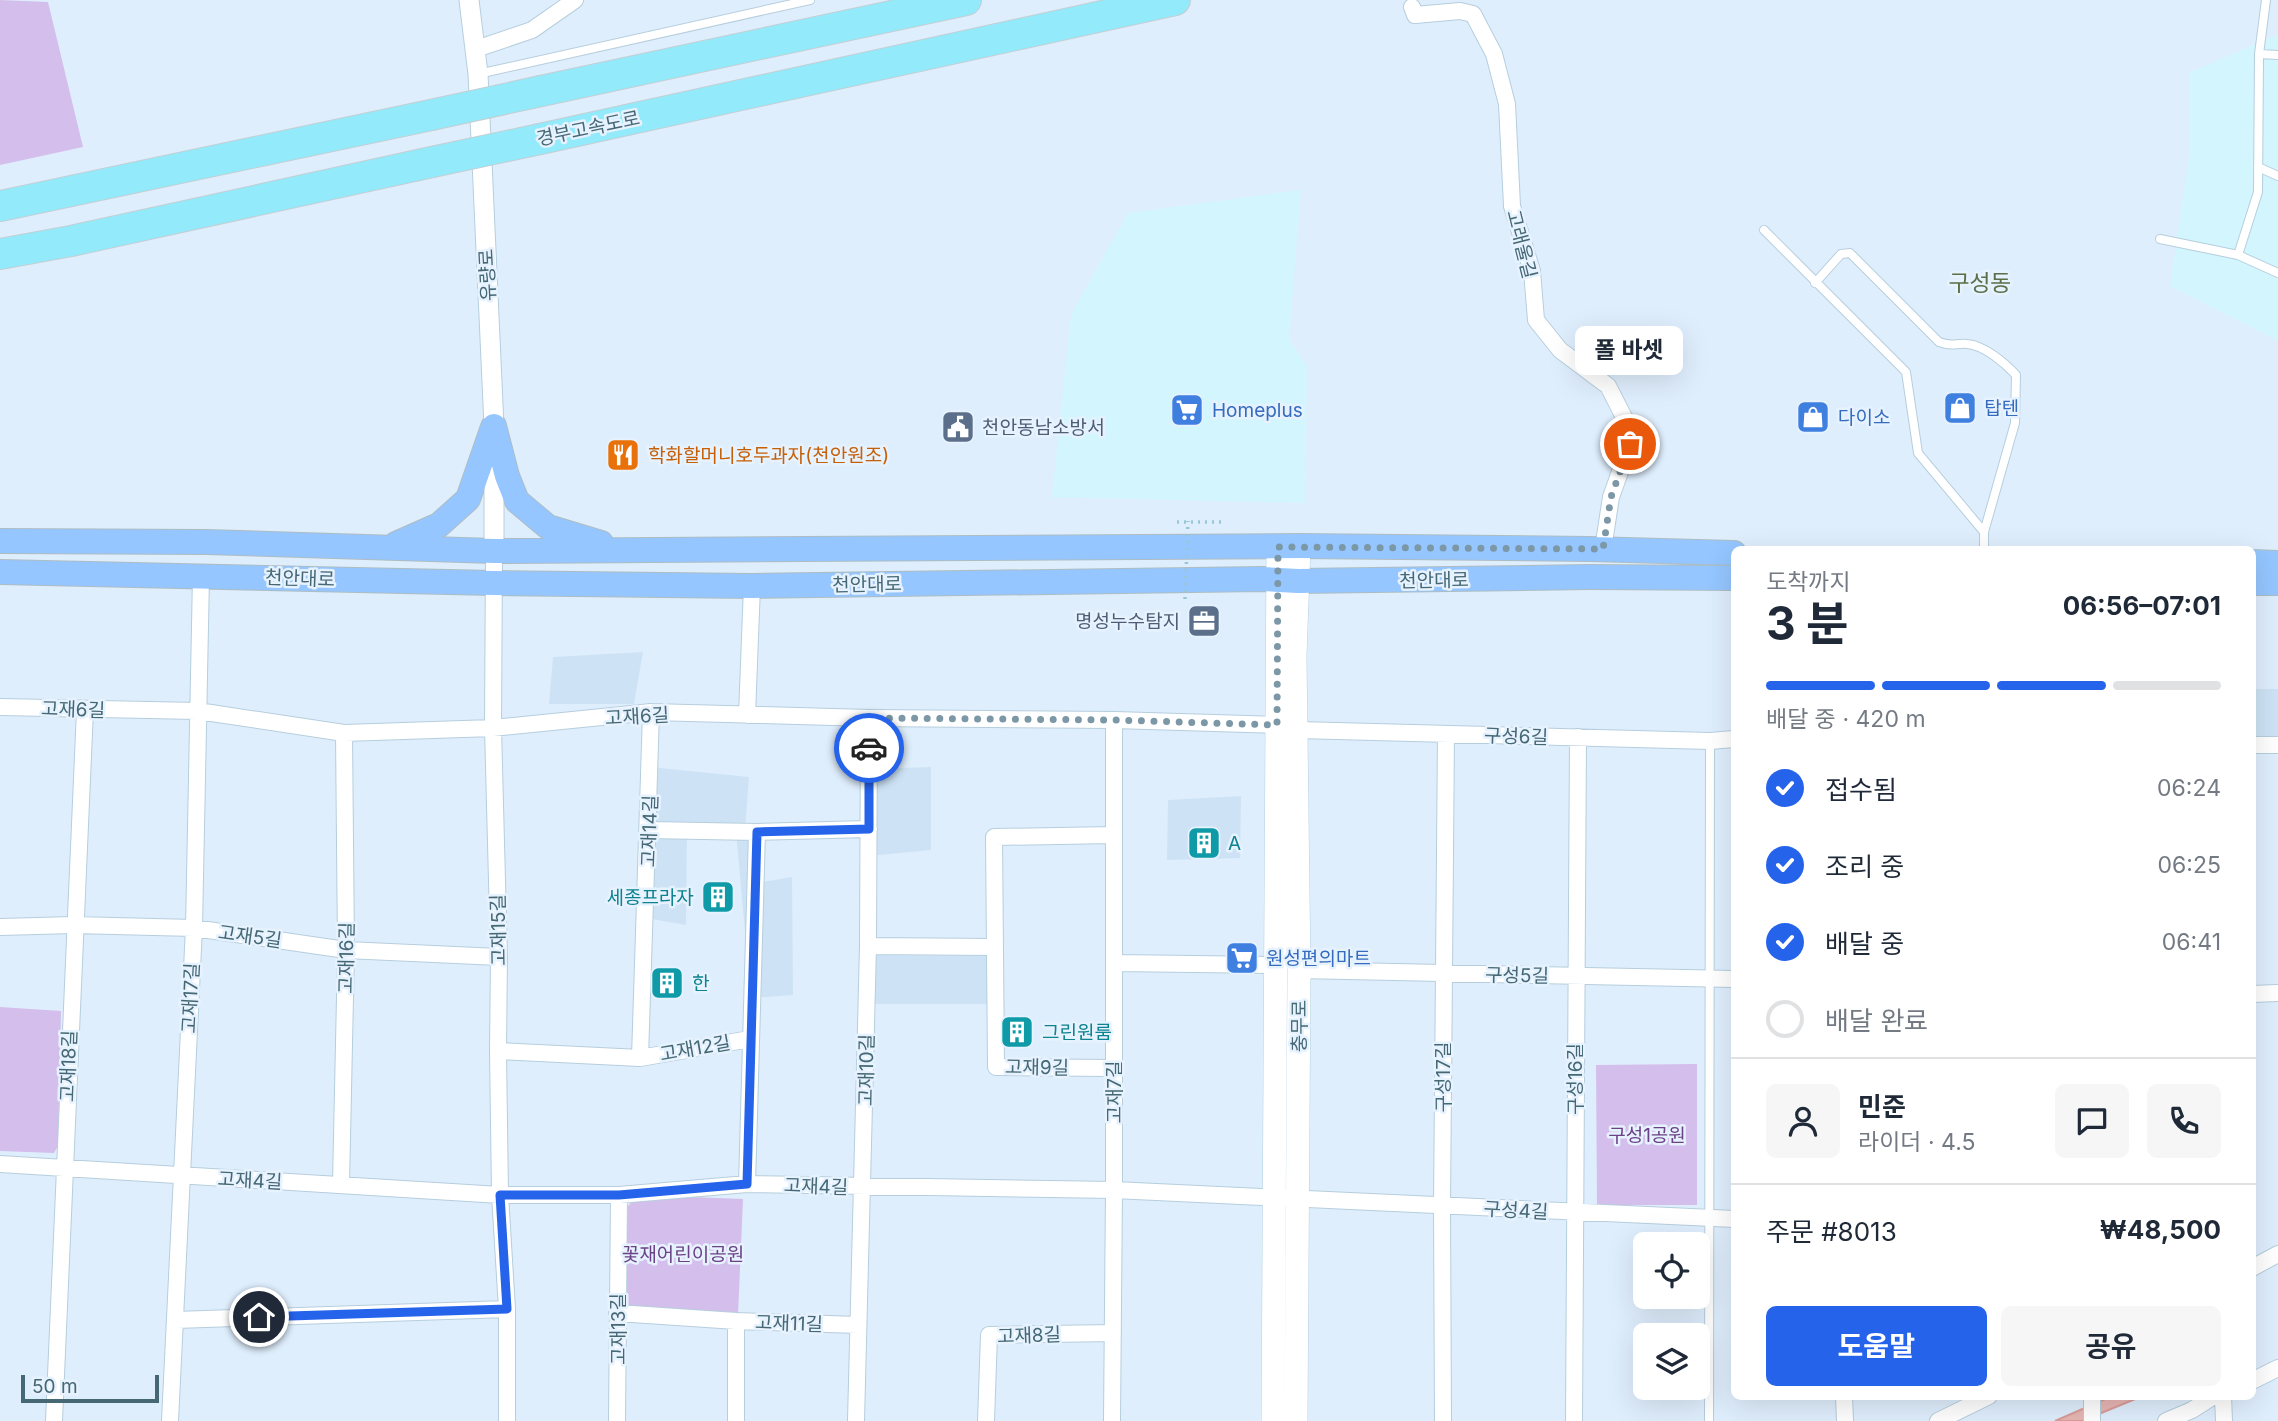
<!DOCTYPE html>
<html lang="ko">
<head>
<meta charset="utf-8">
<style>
	body { margin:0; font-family:Inter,"Noto Sans KR",sans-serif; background:#f6f6f7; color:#1f2937; height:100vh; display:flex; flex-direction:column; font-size:26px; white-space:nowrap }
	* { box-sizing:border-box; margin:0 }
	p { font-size:23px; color:#747a83 }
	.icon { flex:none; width:38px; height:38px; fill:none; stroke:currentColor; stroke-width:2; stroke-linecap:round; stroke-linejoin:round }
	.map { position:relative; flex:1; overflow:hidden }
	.details { position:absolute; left:1731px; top:546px; width:525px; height:854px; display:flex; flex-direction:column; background:#fff; border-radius:10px; box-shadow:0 7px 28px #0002 }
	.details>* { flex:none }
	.controls { position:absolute; left:1633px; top:1232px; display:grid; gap:14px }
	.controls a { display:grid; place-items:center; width:77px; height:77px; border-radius:10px; background:#fff; box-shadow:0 7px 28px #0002; font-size:35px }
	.scale { position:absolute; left:21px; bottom:18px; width:138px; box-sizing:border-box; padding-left:7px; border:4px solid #466875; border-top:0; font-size:19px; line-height:24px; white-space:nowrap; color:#466875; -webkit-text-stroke:5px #e7f2ff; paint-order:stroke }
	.pin { position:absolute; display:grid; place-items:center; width:60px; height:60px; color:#fff; margin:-30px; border:4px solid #fff; border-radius:50%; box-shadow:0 2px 7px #0007 }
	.courier { position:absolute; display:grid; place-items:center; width:70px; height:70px; margin:-35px; border:5px solid #2563eb; border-radius:50%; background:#fff; color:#222; box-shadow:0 2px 9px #0007 }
	.bubble { position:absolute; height:49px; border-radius:10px; background:#fff; box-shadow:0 7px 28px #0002; font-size:23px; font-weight:700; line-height:49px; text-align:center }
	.overview em { font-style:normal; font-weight:700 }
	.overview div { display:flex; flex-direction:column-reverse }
	.overview { display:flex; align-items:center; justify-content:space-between; height:119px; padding:0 35px }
	h1 { font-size:46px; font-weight:700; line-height:52px }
	.bar { display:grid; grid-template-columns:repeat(4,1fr); gap:10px 7px; align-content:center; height:84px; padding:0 35px }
	.bar i { height:9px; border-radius:5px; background:#e0e1e3 }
	.bar .selected { background:#2563eb }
	.bar p { grid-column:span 4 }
	.line { display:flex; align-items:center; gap:18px; padding:0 35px; border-top:2px solid #e0e1e3 }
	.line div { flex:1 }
	.round { display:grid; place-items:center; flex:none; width:74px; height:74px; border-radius:10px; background:#f6f6f7 }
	ol { padding:0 35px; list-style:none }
	li { display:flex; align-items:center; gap:21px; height:77px }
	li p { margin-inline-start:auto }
	li .icon { padding:7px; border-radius:50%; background:#2563eb; color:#fff; stroke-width:4 }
	li:last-child { color:#747a83 }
	li i { width:38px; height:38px; border:4px solid #e0e1e3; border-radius:50% }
	.action { display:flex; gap:14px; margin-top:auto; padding:14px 35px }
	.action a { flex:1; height:80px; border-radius:10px; background:#2563eb; color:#fff; font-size:28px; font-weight:700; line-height:80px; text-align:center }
	.action a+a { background:#f6f6f7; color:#1f2937 }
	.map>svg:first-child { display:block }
</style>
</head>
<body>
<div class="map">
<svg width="2278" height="1421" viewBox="0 0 2278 1421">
	<rect width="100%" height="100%" fill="#dfeefd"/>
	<path fill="#cde3f5" d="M643 652 634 704H549L553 657Z
		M2252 689H2278V736H2252Z
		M650 767 749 777 745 831 757 832 756 883 792 877 793 995 751 998 736 832 687 831 686 925 646 918Z
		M931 767V850L869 856V769Z
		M1241 796 1240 858 1167 860 1168 800Z
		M868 955 995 956 996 1004H867Z"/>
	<path fill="#d2f5fe" d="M2278 34V341L2170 286 2189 158 2190 71 2196 70Z
		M1301 190 1289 339 1307 366 1305 503 1052 497 1071 314 1128 213Z"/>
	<path fill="#d4beeb" d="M0 0 48 2 83 147 0 165Z
		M0 1007 61 1011 58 1146 54 1153 0 1151Z
		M1697 1064V1205H1597L1596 1065Z
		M639 1195 743 1199 738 1315 633 1309 625 1303 628 1206Z"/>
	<path fill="#e7b6b3" stroke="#da9d99" stroke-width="2" d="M2110 1397H2140L2082 1421H2055Z"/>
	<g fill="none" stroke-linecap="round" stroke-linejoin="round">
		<defs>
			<path id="service" d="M2266 0 2259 54 2278 55
				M478 74 810 0
				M2258 167 2278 176
				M1764 230 1906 372 1918 453 1984 532
				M2160 239 2238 255 2258 192 2259 54
				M2238 255 2278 273
				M1815 283 1841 254 1850 253 1939 342C1952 347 1955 343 1967 344 1984 345 2005 363 2016 375L2015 423 1984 532V550
				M1709 1421 1710 741"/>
			<path id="minor" d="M1412 7 1415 15 1460 11 1473 14 1494 54 1507 104 1512 206 1532 271 1536 320 1560 350 1608 386 1629 427 1630 444 1611 497 1603 549
				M476 49 532 30 575 0
				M494 551 493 728 499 957 498 1051 500 1195 507 1309V1421
				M0 707 198 711 344 733 493 728 651 712 869 718 1114 720 1277 725
				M747 715 752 586
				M1298 730 1710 741 1734 739
				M2252 745H2278
				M649 830 757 832 869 829
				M1114 835 994 837 996 1067 1114 1068
				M0 927 74 925 194 928 346 950 499 957
				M868 946 995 947
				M1114 963 1276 965
				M1299 970 1734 979
				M2252 994 2278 993
				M498 1051 640 1058 750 1039
				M640 1058 651 712
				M0 1164 500 1195H619L747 1184 1114 1190 1734 1219
				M341 1184 346 950 344 733
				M747 1184 757 832
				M2252 1268 2278 1254
				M617 1313 736 1321 858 1325
				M176 1320 507 1309
				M2252 1381 2278 1368
				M1844 1396 1845 1421
				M2223 1396 2224 1421
				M54 1421 85 710
				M170 1421 194 928 201 576
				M617 1421 619 1195
				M736 1421V1321
				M856 1421 868 946 869 718
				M986 1421 989 1335 1113 1333
				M1112 1421 1114 1190V720
				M1443 1421 1442 1206 1446 734
				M1574 1421 1578 737
				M1938 1421 1989 1396
				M2092 1421V1396
				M2166 1421 2192 1410 2214 1396"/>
			<path id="tertiary" d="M469 0 478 74 494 426V551"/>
			<path id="secondary" d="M1273 1421 1278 547
				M1296 1421 1299 970 1295 656 1299 546"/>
			<path id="primary" d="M494 426 507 476 517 501 548 527 601 543
				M0 541 206 542 494 551 1299 546 1590 549 1734 553
				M396 544 439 525 468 499 493 427
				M2252 562 2278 563
				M0 572 494 583 752 586 1262 579 1298 581 1590 577 1734 578
				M2252 583H2278"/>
			<path id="motorway" d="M541 91 966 0
				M540 139 1175 0
				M0 206 431 115
				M0 254 71 241 432 162"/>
		</defs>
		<use href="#service" stroke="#b6cedd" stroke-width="10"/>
		<use href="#minor" stroke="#b6cedd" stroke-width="18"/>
		<use href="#tertiary" stroke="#b6cedd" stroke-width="21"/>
		<use href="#secondary" stroke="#b4d1e2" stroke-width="24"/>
		<use href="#primary" stroke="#aebdc2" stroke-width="26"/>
		<use href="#motorway" stroke="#c4cfd3" stroke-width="32"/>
		<path stroke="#99c6d8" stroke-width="3.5" stroke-dasharray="2 5" stroke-linecap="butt" d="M1177 522H1226"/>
		<use href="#service" stroke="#fff" stroke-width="8"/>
		<use href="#minor" stroke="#fff" stroke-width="16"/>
		<use href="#tertiary" stroke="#fff" stroke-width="19"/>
		<use href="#secondary" stroke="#fff" stroke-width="23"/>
		<use href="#primary" stroke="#95c6ff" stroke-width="24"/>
		<use href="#motorway" stroke="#92eafb" stroke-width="30"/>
		<defs>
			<path id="motorway-bridge" d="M431 115 541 91
				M432 162 540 139"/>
		</defs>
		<use href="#motorway-bridge" stroke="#c4cfd3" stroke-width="32" stroke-linecap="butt"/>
		<path stroke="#99c6d8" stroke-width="3.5" stroke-dasharray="2 5" stroke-linecap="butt" d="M1185 599 1188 521"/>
		<use href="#motorway-bridge" stroke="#92eafb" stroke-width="30"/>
	</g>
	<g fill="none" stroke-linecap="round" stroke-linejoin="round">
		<path stroke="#7c97a5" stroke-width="7" stroke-dasharray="0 12.6" d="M869 748V718L1114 720 1277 725 1278 547 1603 549 1611 497 1630 444"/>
		<path stroke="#2563eb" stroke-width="9" d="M259 1317 507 1309 500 1195H619L747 1184 757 832 869 829V748"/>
	</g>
	<defs>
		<symbol id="shop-square" viewBox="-11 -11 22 22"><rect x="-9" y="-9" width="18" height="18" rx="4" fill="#3f7fe0" stroke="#e7f2ff"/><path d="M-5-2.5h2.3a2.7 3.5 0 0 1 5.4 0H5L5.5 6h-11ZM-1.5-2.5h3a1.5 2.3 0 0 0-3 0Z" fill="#fff"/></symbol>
		<symbol id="supermarket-square" viewBox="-11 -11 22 22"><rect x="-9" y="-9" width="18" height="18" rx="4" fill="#3f7fe0" stroke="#e7f2ff"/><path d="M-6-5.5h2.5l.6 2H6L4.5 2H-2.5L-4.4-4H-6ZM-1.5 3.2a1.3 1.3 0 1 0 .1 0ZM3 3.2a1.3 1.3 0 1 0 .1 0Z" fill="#fff"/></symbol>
		<symbol id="civic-square" viewBox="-11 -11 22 22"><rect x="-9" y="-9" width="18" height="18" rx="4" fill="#5c6f8a" stroke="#e7f2ff"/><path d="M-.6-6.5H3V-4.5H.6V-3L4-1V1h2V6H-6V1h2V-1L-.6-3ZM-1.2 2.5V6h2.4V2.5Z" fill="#fff"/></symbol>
		<symbol id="restaurant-square" viewBox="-11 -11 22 22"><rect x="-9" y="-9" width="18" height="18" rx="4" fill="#e8710a" stroke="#e7f2ff"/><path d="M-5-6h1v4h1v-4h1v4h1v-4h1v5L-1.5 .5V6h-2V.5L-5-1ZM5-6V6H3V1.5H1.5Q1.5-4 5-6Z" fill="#fff"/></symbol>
		<symbol id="office-square" viewBox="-11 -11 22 22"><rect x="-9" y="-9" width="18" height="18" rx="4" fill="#5c6f8a" stroke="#e7f2ff"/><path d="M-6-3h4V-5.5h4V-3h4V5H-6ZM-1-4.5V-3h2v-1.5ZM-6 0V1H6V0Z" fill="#fff"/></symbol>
		<symbol id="building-square" viewBox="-11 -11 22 22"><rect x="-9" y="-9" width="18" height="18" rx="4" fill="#0f9aa8" stroke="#e7f2ff"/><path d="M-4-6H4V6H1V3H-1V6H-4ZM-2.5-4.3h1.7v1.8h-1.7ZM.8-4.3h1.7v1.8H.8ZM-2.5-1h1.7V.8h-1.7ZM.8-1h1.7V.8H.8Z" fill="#fff"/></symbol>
	</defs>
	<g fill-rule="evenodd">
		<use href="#shop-square" x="1941" y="389" width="38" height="38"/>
		<use href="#supermarket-square" x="1168" y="391" width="38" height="38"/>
		<use href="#shop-square" x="1794" y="398" width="38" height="38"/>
		<use href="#civic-square" x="939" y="408" width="38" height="38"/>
		<use href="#restaurant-square" x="604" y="436" width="38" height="38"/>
		<use href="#office-square" x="1185" y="602" width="38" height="38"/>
		<use href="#building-square" x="1185" y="824" width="38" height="38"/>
		<use href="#building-square" x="699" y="878" width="38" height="38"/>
		<use href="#supermarket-square" x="1223" y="939" width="38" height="38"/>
		<use href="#building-square" x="648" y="964" width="38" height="38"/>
		<use href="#building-square" x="998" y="1013" width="38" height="38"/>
	</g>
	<g text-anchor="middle" stroke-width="5" stroke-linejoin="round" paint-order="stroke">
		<g font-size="19" fill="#466875" stroke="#e7f2ff">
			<text transform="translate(588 128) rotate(-12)" y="7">경부고속도로</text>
			<text transform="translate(1522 244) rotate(76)" y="7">고래울길</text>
			<text transform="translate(487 275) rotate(-93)" y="7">유량로</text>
			<text transform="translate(300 578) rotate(2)" y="7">천안대로</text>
			<text transform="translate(1434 580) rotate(-1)" y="7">천안대로</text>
			<text transform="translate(867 584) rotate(-1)" y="7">천안대로</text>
			<text transform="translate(73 709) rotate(2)" y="7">고재6길</text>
			<text transform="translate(637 716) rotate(-3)" y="7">고재6길</text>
			<text transform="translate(1516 736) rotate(2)" y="7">구성6길</text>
			<text transform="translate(649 831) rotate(-88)" y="7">고재14길</text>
			<text transform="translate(498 930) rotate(-91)" y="7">고재15길</text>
			<text transform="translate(250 936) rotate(8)" y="7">고재5길</text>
			<text transform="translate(346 958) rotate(-89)" y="7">고재16길</text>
			<text transform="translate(1517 975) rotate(1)" y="7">구성5길</text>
			<text transform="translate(190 998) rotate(-87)" y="7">고재17길</text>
			<text transform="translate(1299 1026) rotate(-90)" y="7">충무로</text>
			<text transform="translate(695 1048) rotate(-10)" y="7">고재12길</text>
			<text transform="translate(68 1066) rotate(-88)" y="7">고재18길</text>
			<text transform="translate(1037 1067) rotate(1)" y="7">고재9길</text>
			<text transform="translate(866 1070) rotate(-89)" y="7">고재10길</text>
			<text transform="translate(1443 1077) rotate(-90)" y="7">구성17길</text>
			<text transform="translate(1575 1079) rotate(-90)" y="7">구성16길</text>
			<text transform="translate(1114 1092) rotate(-90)" y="7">고재7길</text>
			<text transform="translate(250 1180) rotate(3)" y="7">고재4길</text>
			<text transform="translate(816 1186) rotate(2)" y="7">고재4길</text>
			<text transform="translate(1516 1210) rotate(3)" y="7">구성4길</text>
			<text transform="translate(789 1323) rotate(2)" y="7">고재11길</text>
			<text transform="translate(618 1329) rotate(-90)" y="7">고재13길</text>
			<text transform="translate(1029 1335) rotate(-2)" y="7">고재8길</text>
		</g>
		<g font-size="19" fill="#366cbe" stroke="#e7f2ff" text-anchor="start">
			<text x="1984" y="415">탑텐</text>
			<text x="1212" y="417">Homeplus</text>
			<text x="1838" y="424">다이소</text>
			<text x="1266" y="965">원성편의마트</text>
		</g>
		<g font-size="19" fill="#4e5e75" stroke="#e7f2ff" text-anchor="start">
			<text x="982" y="434">천안동남소방서</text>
			<text x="1180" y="628" text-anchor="end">명성누수탐지</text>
		</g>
		<g font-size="19" fill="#c56008" stroke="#e7f2ff" text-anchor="start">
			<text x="648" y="462">학화할머니호두과자(천안원조)</text>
		</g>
		<g font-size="19" fill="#0d838f" stroke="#e7f2ff" text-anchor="start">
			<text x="1228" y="850">A</text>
			<text x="694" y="904" text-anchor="end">세종프라자</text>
			<text x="692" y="990">한</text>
			<text x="1042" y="1039">그린원룸</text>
		</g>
		<g font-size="19" fill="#6c4287" stroke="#e7f2ff">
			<text x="1647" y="1142">구성1공원</text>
			<text x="683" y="1261">꽃재어린이공원</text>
		</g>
		<g font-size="23" fill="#5a7049" stroke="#e7f2ff">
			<text x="1980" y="291">구성동</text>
		</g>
	</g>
</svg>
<div class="controls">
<a><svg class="icon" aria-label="locate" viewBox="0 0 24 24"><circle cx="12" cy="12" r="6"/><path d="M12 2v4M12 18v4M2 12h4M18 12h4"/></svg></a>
<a><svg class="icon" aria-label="layers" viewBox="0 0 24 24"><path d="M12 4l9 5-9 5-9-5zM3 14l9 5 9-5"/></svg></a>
</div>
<div class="scale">50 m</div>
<div class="pin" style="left:1630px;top:444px;background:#ea580c"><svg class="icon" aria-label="bag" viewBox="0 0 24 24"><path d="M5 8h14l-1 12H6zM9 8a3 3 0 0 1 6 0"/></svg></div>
<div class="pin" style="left:259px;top:1317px;background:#1f2937"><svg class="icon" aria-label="home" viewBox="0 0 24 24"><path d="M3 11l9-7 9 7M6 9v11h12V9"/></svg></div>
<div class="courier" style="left:869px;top:748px"><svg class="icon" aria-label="car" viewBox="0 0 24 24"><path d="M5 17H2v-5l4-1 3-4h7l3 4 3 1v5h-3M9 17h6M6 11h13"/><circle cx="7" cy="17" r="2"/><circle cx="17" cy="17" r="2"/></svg></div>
<div class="bubble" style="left:1575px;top:326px;width:108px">폴 바셋</div>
<section class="details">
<div class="overview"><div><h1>3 분</h1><p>도착까지</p></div><em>06:56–07:01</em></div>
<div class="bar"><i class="selected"></i><i class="selected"></i><i class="selected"></i><i></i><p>배달 중 · 420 m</p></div>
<ol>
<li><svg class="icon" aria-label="check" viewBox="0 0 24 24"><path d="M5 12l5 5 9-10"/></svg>접수됨<p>06:24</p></li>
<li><svg class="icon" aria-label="check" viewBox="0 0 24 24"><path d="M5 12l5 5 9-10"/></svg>조리 중<p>06:25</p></li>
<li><svg class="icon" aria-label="check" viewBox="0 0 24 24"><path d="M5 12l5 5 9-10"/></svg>배달 중<p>06:41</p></li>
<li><i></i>배달 완료</li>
</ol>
<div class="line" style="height:126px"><a class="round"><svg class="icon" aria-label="person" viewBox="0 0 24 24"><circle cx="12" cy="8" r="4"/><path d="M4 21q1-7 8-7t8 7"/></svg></a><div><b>민준</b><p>라이더 · 4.5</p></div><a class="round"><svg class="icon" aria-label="chat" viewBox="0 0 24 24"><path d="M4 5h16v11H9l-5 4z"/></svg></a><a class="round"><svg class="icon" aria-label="phone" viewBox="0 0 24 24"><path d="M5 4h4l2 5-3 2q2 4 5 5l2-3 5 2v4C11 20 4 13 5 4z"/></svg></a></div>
<div class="line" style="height:91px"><div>주문 #8013</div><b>₩48,500</b></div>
<div class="action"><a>도움말</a><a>공유</a></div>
</section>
</div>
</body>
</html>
